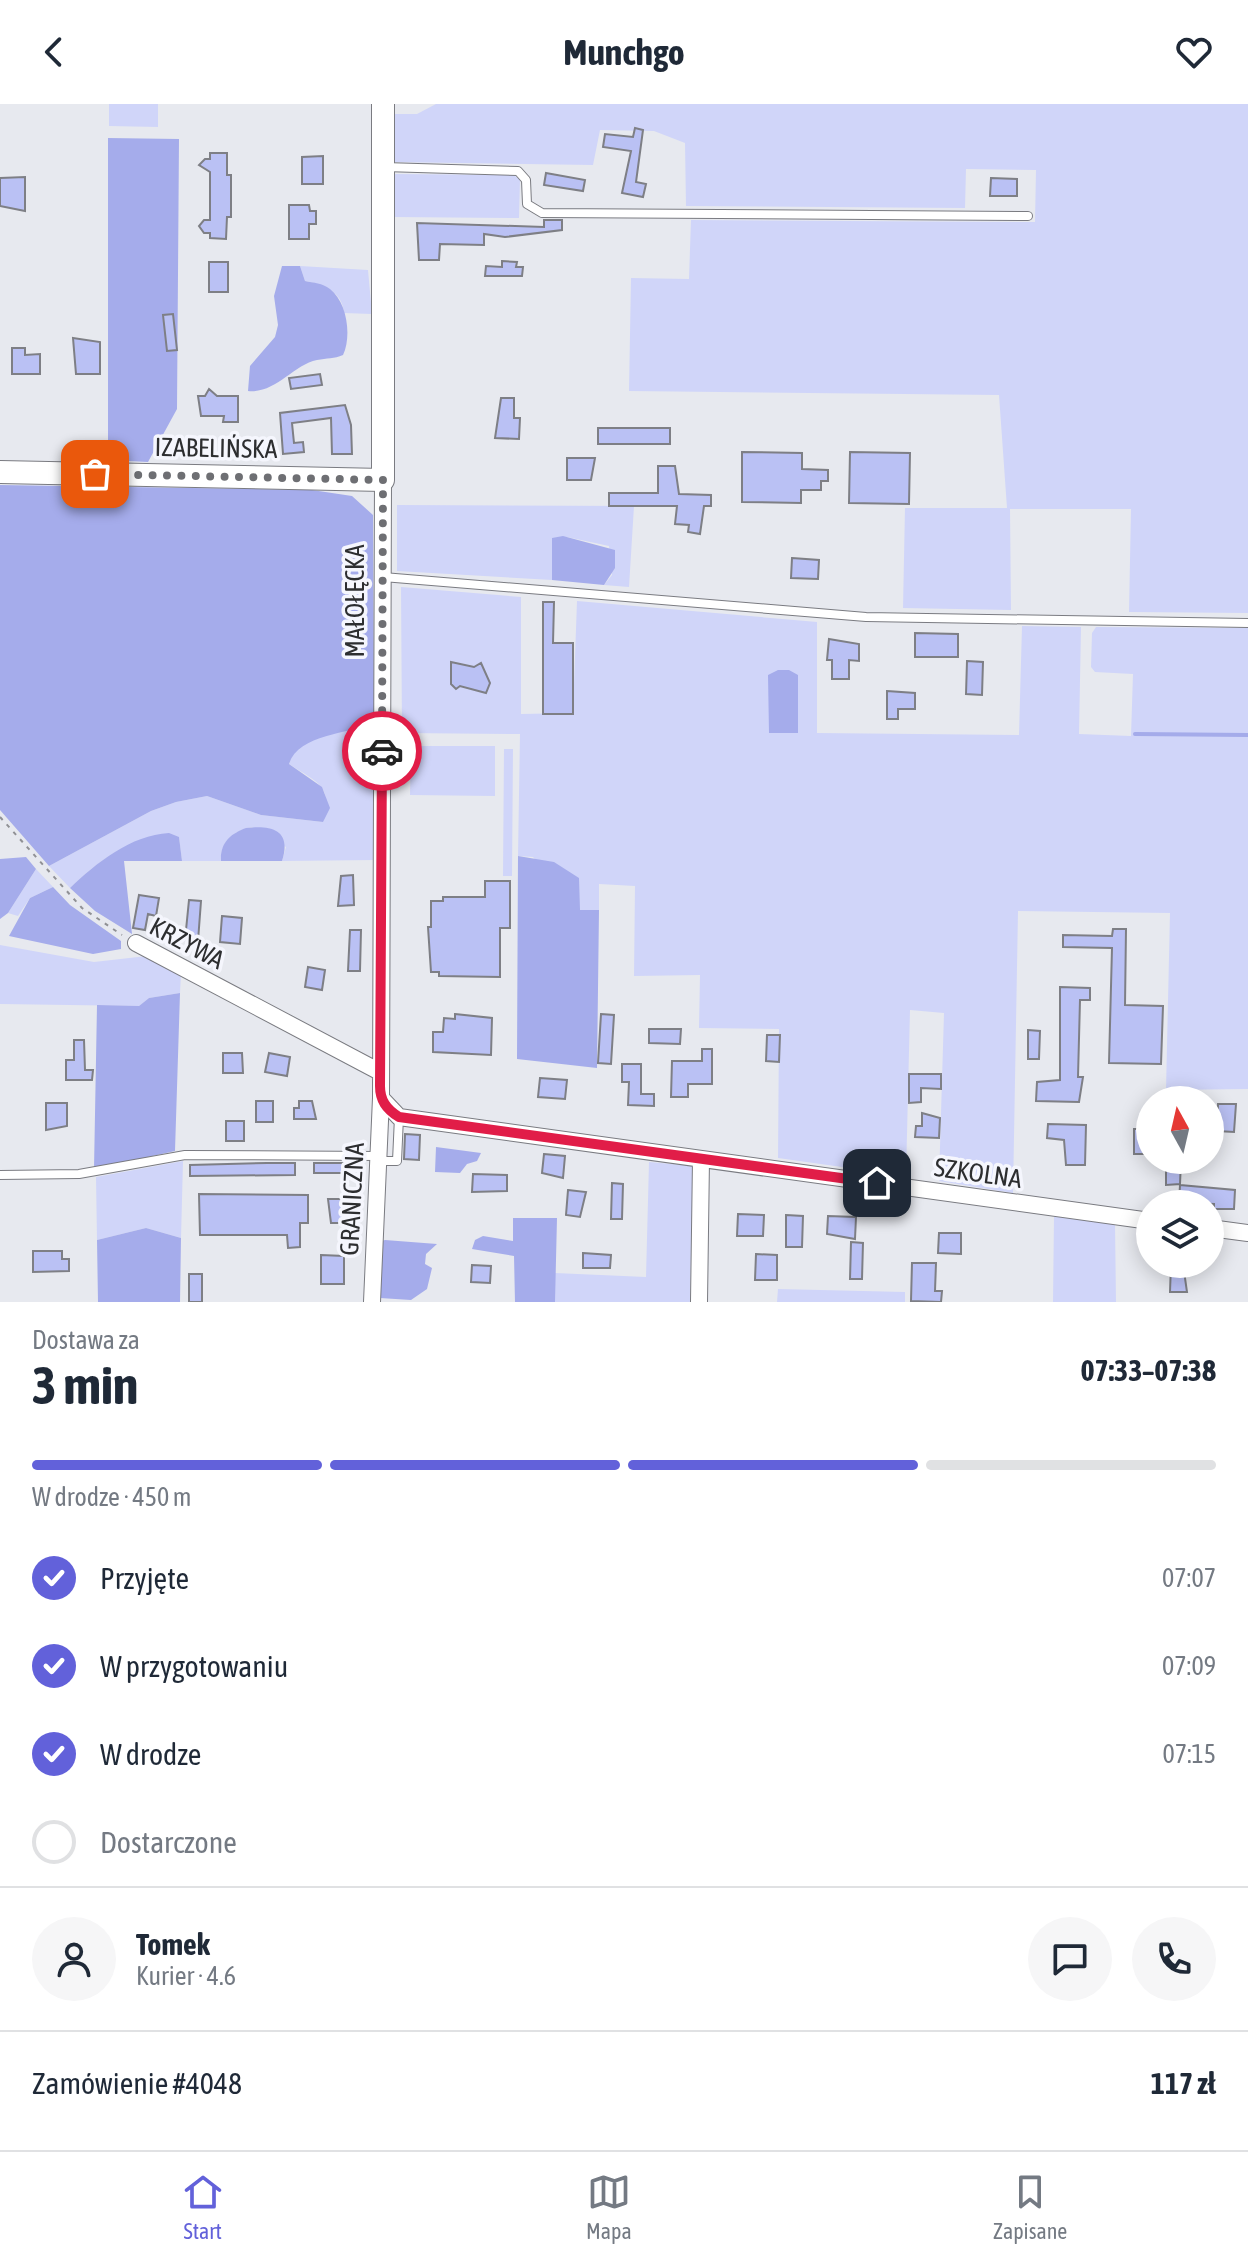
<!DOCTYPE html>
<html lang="pl">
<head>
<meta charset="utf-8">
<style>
	body { margin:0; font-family:"Asap Condensed",sans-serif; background:#f6f6f7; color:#1f2937; height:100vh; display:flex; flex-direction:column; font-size:30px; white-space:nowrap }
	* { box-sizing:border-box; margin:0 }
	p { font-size:26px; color:#747a83 }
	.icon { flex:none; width:44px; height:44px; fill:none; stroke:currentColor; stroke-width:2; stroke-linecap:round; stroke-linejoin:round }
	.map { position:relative; height:1198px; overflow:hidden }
	.details { display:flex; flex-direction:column; background:#fff; flex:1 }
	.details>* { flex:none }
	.needle { width:52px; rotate:352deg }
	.controls { position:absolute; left:1136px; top:982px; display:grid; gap:16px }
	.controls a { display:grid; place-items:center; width:88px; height:88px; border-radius:50%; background:#fff; box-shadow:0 4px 20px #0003; font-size:40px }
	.pin { position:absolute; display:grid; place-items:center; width:68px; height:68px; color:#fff; margin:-34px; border-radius:16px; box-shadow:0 4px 12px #0006 }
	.courier { position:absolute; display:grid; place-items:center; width:80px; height:80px; margin:-40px; border:6px solid #e11d48; border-radius:50%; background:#fff; color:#222; box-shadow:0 2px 10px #0007 }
	.summary em { font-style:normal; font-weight:700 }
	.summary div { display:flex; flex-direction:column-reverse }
	.summary { display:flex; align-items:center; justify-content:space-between; height:136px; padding:0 32px }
	h1 { font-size:52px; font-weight:700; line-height:60px }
	.bar { display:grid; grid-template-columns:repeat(4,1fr); gap:12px 8px; align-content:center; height:96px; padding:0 32px }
	.bar i { height:10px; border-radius:6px; background:#e0e1e3 }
	.bar .selected { background:#6261da }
	.bar p { grid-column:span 4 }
	.line { display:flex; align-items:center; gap:20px; padding:0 32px; border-top:2px solid #e0e1e3 }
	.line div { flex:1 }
	.round { display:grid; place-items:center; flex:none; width:84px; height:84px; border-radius:42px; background:#f6f6f7 }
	ol { padding:0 32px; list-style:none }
	li { display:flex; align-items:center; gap:24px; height:88px }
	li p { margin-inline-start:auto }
	li .icon { padding:8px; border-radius:50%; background:#6261da; color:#fff; stroke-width:4 }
	li:last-child { color:#747a83 }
	li i { width:44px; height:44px; border:4px solid #e0e1e3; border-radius:50% }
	header { display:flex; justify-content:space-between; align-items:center; height:104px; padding:0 32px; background:#fff; font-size:36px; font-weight:700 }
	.tab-bar { display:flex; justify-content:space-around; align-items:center; height:112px; border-top:2px solid #e0e1e3; background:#fff; font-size:22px; color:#747a83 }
	.tab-bar a { display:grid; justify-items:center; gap:4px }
	.tab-bar .selected { color:#6261da }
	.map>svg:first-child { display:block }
</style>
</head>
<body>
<header><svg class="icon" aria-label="back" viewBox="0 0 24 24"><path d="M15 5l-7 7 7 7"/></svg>Munchgo<svg class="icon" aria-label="heart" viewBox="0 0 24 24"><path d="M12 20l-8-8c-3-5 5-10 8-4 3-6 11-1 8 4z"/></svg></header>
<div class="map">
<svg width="1248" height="1198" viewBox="0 0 1248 1198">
	<rect width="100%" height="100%" fill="#e7e9ef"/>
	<path fill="#d0d5f9" d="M109 0H158V23L109 22Z
		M436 0H1248V509L1129 508 1131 405H1010L1011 506 903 504 905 404H1007L999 291 629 287 631 174 689 175 691 116 1035 118 1036 66 966 65 965 104 686 102 685 39 654 27 600 26 593 61 392 58V10H417Z
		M392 70 514 71 520 76 519 114 393 113Z
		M300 162 368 166 372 210 344 209C342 187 324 181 305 177Z
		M397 401 634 402 629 483 604 481 612 471 609 442 567 433 552 435V476L397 467Z
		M401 483 521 493V610L573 609 577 497 817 518V629L1019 631 1022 522 1081 523 1079 630 1131 632 1133 570 1095 568 1091 563 1092 529 1096 523 1248 524V985L1166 986 1170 809 1018 807 1013 1089 939 1077 944 909 910 906 906 1072 778 1054 779 925 699 924 700 871 634 872 635 782 599 780V806H580L533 753 518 752 520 630 402 629Z
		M374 618 375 756 282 757 286 743 252 723C234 727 220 737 221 757H182L179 733C137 727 99 756 70 784L49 762 151 707 176 698 207 692 261 711 323 718C334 681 316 678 289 660 300 624 348 632 374 618Z
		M411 642H495V692L410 691Z
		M504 645H513L512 772H503Z
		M36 765 53 783 30 794 18 812 8 809Z
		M0 841 94 858 147 852 181 869 180 889 149 894 139 902 0 900Z
		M183 1057 181 1134 146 1124 97 1136 96 1073Z
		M649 1058 693 1062 690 1198H555V1169L646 1173Z
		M1054 1112 1115 1120 1116 1198H1053Z
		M778 1185 905 1188V1198H777Z"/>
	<path fill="#a5aceb" d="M108 34 179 35 177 305 148 358 108 356Z
		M282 162H300L305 177C314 179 322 179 330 185 347 198 352 232 343 251 334 255 327 254 317 256 293 261 275 290 248 287L250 262 275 233 278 221 274 192Z
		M0 381 312 386 352 392 373 411 374 618C349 631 299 629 289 660L322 683 330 704 323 718 261 711 207 692 176 698 151 707 49 762 0 706Z
		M563 432 615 446V464L604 481 552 476V434Z
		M778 566H789L798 571V629H769L768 571Z
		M246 724C272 721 292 726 282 757H221C220 739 230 730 246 724Z
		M169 729 179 733 182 757H124L132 830 95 807 70 784C96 759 131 731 169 729Z
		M518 752 554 758 579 774 580 806H599L597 964 517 955Z
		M26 753 36 765 8 809 0 815V755Z
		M53 783 70 801 121 837V845L93 850 9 832 30 794Z
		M180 889 175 1047 94 1065 97 901 139 902 149 894Z
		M436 1043 481 1049 477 1057 467 1060 460 1069 435 1068Z
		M513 1114H557L555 1198H515L514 1152 472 1145 475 1136 483 1132 513 1137Z
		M146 1124 181 1134 180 1198H98L97 1136Z
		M385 1136 437 1140 426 1150 425 1160 432 1164 427 1185 411 1196 380 1194 379 1138Z"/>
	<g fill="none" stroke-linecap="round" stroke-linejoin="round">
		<path stroke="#a4abea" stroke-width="4" d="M1135 630 1248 631"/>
	</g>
	<path fill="#bac1f4" stroke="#7e7f85" stroke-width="2" d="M635 24 643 26 636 78 646 80 643 93 622 89 631 47 603 43 605 30 633 33Z
		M210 49H227V71H231V113H227L226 135 210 134V129H204L199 122 204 116H210V68L199 61 205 55H210Z
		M323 52V80H302V53Z
		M546 69 585 76 583 87 544 81Z
		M25 73V107L0 102V74Z
		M991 74 1017 75V92H990Z
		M289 101H309L310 107H316V120H309V135H289Z
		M544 116H562V126L505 133 484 130V141L440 140 439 156H419L417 119 544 123Z
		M502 157 517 158 516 163H523L522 172H485L486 162 502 163Z
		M209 158H228V188H209Z
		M173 210 177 246 167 247 163 211Z
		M73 234 100 238V270H76Z
		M12 244H25V251L40 250V270H12Z
		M320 270 322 281 291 285 289 274Z
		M209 285 217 292H238V318H223L224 312H201L198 292H205Z
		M501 294H514V314H520L519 335 495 334Z
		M345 301 351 321 352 350H332L331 314 292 319 294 339 303 338 304 348 283 350 280 309Z
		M598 324H670V340H598Z
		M742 348 802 349V365L828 366V377H821V386H801V399L742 398Z
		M850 348 910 349 909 400 849 399Z
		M567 354H595L591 376H567Z
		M658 362H675L679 390 711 391V402H704L700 430 688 428 689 421 675 420 677 402H609V389H658Z
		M792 454 819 456 818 475 791 474Z
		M543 498H554L553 539H573V610H543Z
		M915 529 958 530V553H915Z
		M829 535 859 540V557L849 556V575H832V556H827Z
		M967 557 983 558 982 591 966 590Z
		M451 558 474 563 481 559 490 579 486 589 460 582 456 585 451 580Z
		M887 587 915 589V605H898V615H887Z
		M353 771 354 801 338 802 341 772Z
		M485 777H510V824H500V873L439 872V868H431L428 823H431V797H443V793H485Z
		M139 791 159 794 156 812 148 810 145 826 133 824Z
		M189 796 201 797 198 837 185 836Z
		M222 812 242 814 240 840 220 838Z
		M1113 825H1126L1125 901 1163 902 1161 960 1109 959 1112 844 1063 843V831L1112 832Z
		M350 826H361L360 867H348Z
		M308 863 325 866 322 886 305 883Z
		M1060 883 1090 884V896H1080L1078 973H1083L1079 998 1036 997 1037 978 1060 976Z
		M455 910 492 914 491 951 433 948V928H443L444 914 455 915Z
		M601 910 614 911 611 960 598 959Z
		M649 925H681L680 940 649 939Z
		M1028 926 1040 927 1039 955H1028Z
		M767 931H780L779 958 766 957Z
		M74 936H84L85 966H93L92 976H66V956H74Z
		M702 945H712V980H688V993H671L672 957H702Z
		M223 949H242L243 969H223Z
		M269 949 290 953 287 972 265 968Z
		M622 960H641V990H654V1002L628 1001 629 978H622Z
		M909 970H941V985L921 984V998L909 999Z
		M540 974 567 976 565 995 538 993Z
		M256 997H273V1018H256Z
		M299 997H312L316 1015H294V1004H299Z
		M46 999H67V1022L46 1026Z
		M1218 1000H1236L1234 1028 1217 1027Z
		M922 1009 940 1014 939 1034 915 1033 916 1022H922Z
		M226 1017H244V1037H226Z
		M1048 1020 1086 1021 1085 1061H1066L1064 1036 1047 1034Z
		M1134 1025H1150V1050H1134Z
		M405 1030 420 1031 419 1056 404 1055Z
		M544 1050 565 1052 563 1074 542 1069Z
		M1166 1056H1181L1180 1080 1166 1081Z
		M267 1059H295V1071L190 1072V1061Z
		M314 1059H347L346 1069H314Z
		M473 1070 507 1071V1087L472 1088Z
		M612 1079 623 1080 622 1115H611Z
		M1180 1081 1235 1086 1234 1105H1214V1100L1179 1099Z
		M568 1086 586 1088 580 1113 566 1111Z
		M199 1090 308 1091V1119H300V1143L288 1144 287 1131H200Z
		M328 1095H344V1119H331Z
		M738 1110 764 1111 763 1132H737Z
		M786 1111 803 1112 802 1143H786Z
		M828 1112 856 1113 855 1135 827 1130Z
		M939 1129H961V1150L938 1149Z
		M851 1138 863 1139 862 1175H850Z
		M33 1147H62V1155H69V1167L33 1168Z
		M583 1149 611 1151 610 1164H583Z
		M756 1150 777 1151V1176H755Z
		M321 1151 344 1152V1180H321Z
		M912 1159H936L935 1187H942L941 1198 911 1197Z
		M1171 1160H1183L1187 1188H1170Z
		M472 1161 491 1162 490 1179 471 1178Z
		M189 1170H202V1198H189Z"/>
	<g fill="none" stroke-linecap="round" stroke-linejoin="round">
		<defs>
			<path id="lane" d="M384 63 518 67 526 76 527 100 542 109 1028 112
				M383 473 866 513 1248 519
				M378 1057H397L399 1013
				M0 1071 79 1070 185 1051 379 1052"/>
			<path id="street" d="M136 839 380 968
				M381 994 399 1013 1150 1117
				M1210 1124 1248 1129
				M372 1198 381 994 383 376
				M699 1198 701 1055"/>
			<path id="secondary" d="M0 368 383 376V0"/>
		</defs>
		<use href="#lane" stroke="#7a7b81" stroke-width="10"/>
		<use href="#street" stroke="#7a7b81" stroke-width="18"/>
		<use href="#secondary" stroke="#7a7b81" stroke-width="24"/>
		<path stroke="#909195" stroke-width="2" stroke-dasharray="4 6" stroke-linecap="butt" d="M0 713 82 804 122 831"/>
		<use href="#lane" stroke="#fff" stroke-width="8"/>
		<use href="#street" stroke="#fff" stroke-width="16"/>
		<use href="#secondary" stroke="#fff" stroke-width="22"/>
	</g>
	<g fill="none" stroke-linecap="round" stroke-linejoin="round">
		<path stroke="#6e6f73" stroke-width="8" stroke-dasharray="0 14.4" d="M95 370 383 376 382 647"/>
		<path stroke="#e11d48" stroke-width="10" d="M382 647 380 982C380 996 386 1005 399 1013L877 1079"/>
	</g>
	<g text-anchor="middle" stroke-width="7" stroke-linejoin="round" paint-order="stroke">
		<g font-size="26" fill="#2d2e30" stroke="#f5f6fd">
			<text transform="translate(216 344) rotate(1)" y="9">IZABELIŃSKA</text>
			<text transform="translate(355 497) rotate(-90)" y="9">MAŁOŁĘCKA</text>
			<text transform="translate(187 839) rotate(28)" y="9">KRZYWA</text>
			<text transform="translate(978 1069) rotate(8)" y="9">SZKOLNA</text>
			<text transform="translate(352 1095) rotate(-87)" y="9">GRANICZNA</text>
		</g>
	</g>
</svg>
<div class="controls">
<a><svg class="needle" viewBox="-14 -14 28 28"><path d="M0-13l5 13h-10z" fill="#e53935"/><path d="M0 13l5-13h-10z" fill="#747a83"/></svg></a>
<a><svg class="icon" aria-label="layers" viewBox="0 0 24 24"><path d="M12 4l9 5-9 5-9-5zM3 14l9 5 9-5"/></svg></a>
</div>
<div class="pin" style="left:95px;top:370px;background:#ea580c"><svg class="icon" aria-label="bag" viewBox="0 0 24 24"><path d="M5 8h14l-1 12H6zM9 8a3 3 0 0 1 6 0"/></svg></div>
<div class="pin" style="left:877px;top:1079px;background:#1f2937"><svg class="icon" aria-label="home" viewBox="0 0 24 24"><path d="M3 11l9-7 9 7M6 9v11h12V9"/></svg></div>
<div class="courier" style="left:382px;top:647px"><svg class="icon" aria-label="car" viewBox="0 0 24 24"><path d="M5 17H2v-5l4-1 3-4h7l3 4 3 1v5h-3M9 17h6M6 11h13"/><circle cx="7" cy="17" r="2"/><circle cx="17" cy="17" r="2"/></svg></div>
</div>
<section class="details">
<div class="summary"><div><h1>3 min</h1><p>Dostawa za</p></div><em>07:33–07:38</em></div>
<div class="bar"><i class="selected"></i><i class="selected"></i><i class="selected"></i><i></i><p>W drodze · 450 m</p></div>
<ol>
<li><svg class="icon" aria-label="check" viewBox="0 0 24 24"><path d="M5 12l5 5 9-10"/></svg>Przyjęte<p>07:07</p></li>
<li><svg class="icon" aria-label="check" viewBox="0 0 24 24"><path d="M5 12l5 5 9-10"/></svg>W przygotowaniu<p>07:09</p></li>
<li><svg class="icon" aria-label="check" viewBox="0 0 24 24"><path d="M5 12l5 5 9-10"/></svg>W drodze<p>07:15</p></li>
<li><i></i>Dostarczone</li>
</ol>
<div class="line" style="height:144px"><a class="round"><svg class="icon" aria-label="person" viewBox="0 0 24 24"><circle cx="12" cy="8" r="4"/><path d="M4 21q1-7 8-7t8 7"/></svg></a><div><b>Tomek</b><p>Kurier · 4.6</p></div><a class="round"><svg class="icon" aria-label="chat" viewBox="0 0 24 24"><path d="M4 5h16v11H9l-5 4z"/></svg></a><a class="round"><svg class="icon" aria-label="phone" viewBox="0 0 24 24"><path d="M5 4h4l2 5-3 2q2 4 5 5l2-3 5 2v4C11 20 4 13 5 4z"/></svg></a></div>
<div class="line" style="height:104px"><div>Zamówienie #4048</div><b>117 zł</b></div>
</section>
<nav class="tab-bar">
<a class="selected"><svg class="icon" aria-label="home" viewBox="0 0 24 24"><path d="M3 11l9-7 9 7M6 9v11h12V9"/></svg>Start</a>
<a><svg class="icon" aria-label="map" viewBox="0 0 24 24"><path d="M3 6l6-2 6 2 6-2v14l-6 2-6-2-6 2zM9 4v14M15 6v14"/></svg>Mapa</a>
<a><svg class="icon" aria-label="saved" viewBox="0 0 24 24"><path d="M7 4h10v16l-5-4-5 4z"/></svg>Zapisane</a>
</nav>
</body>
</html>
